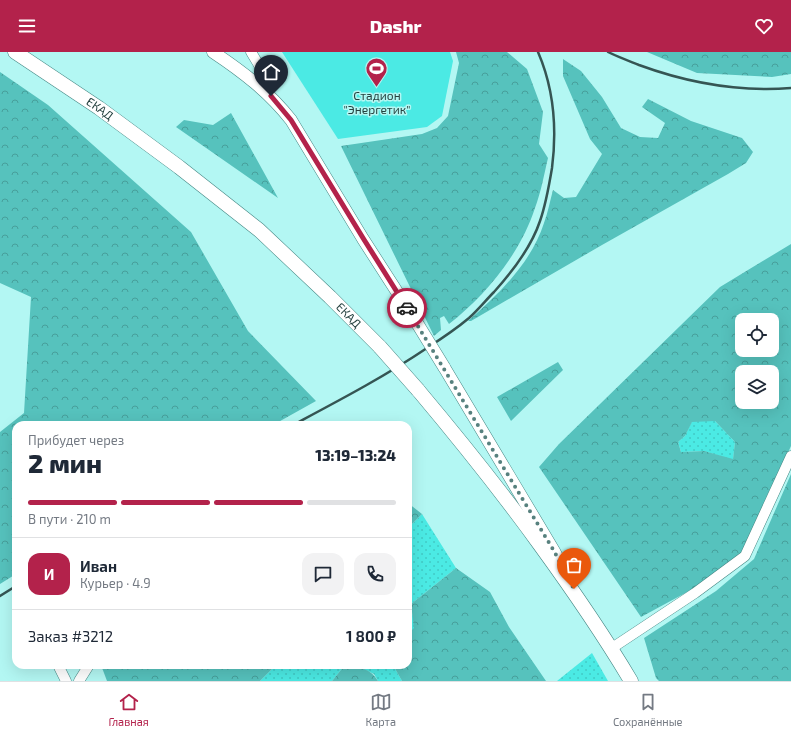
<!DOCTYPE html>
<html lang="ru">
<head>
<meta charset="utf-8">
<style>
	body { margin:0; font-family:"Exo 2",sans-serif; background:#f2f2f3; color:#1f2937; height:100vh; display:flex; flex-direction:column; font-size:15px; white-space:nowrap }
	* { box-sizing:border-box; margin:0 }
	p { font-size:13px; color:#747a83 }
	.icon { flex:none; width:22px; height:22px; fill:none; stroke:currentColor; stroke-width:2; stroke-linecap:round; stroke-linejoin:round }
	.map { position:relative; flex:1; overflow:hidden }
	.side { position:absolute; left:12px; top:369px; width:400px; height:248px; display:flex; flex-direction:column; background:#fff; border-radius:12px; box-shadow:0 4px 16px #0002 }
	.side>* { flex:none }
	.tools { position:absolute; left:735px; top:261px; display:grid; gap:8px }
	.tools a { display:grid; place-items:center; width:44px; height:44px; border-radius:8px; background:#fff; box-shadow:0 4px 16px #0002; font-size:20px }
	.pin { position:absolute; display:grid; place-items:center; width:34px; height:34px; color:#fff; margin:-41px -17px; border-radius:50% 50% 50% 0; rotate:-45deg; box-shadow:0 0 4px #0007 }
	.pin .icon { rotate:45deg }
	.courier { position:absolute; display:grid; place-items:center; width:40px; height:40px; margin:-20px; border:3px solid #b3224b; border-radius:50%; background:#fff; color:#222; box-shadow:0 1px 5px #0007 }
	.headline em { font-style:normal; font-weight:800 }
	.headline div { display:flex; flex-direction:column-reverse }
	.headline { display:flex; align-items:center; justify-content:space-between; height:68px; padding:0 16px }
	h1 { font-size:26px; font-weight:800; line-height:30px }
	.bar { display:grid; grid-template-columns:repeat(4,1fr); gap:6px 4px; align-content:center; height:48px; padding:0 16px }
	.bar i { height:5px; border-radius:3px; background:#e0e1e3 }
	.bar .active { background:#b3224b }
	.bar p { grid-column:span 4 }
	.line { display:flex; align-items:center; gap:10px; padding:0 16px; border-top:1px solid #e0e1e3 }
	.line div { flex:1 }
	.round { display:grid; place-items:center; flex:none; width:42px; height:42px; border-radius:12px; background:#f2f2f3 }
	header { display:flex; justify-content:space-between; align-items:center; height:52px; padding:0 16px; background:#b3224b; color:#fff; font-size:18px; font-weight:800 }
	.menu { display:flex; justify-content:space-around; align-items:center; height:56px; border-top:1px solid #e0e1e3; background:#fff; font-size:11px; color:#747a83 }
	.menu a { display:grid; justify-items:center; gap:2px }
	.menu .active { color:#b3224b }
	.map>svg:first-child { display:block }
</style>
</head>
<body>
<header><svg class="icon" aria-label="menu" viewBox="0 0 24 24"><path d="M4 6h16M4 12h16M4 18h16"/></svg>Dashr<svg class="icon" aria-label="heart" viewBox="0 0 24 24"><path d="M12 20l-8-8c-3-5 5-10 8-4 3-6 11-1 8 4z"/></svg></header>
<div class="map">
<svg width="791" height="629" viewBox="0 0 791 629">
	<defs>
		<pattern id="grass-dots" width="8" height="8" patternUnits="userSpaceOnUse"><rect width="8" height="8" fill="#4beae4"/><path d="M2 2h.1M6 6h.1" fill="none" stroke="#41cac5" stroke-width="1.8" stroke-linecap="round"/></pattern>
		<pattern id="forest-crowns" width="20" height="18" patternUnits="userSpaceOnUse"><rect width="20" height="18" fill="#56c2bd"/><path d="M2 6a3 3 0 1 1 6 0M12 15a3 3 0 1 1 6 0" fill="none" stroke="#479f9b"/></pattern>
	</defs>
	<rect width="100%" height="100%" fill="#b3f7f3"/>
	<path fill="url(#grass-dots)" d="M692 369H715L735 390 733 408 704 399 681 400 678 390 685 384Z
		M422 462 456 516 411 552 415 577 408 582V476Z
		M592 601 608 629H557Z
		M276 613H345L332 629H260Z
		M355 613H393L402 629H378L374 622Z"/>
	<path fill="url(#forest-crowns)" fill-rule="evenodd" d="M456 0H507L527 17 543 60 539 92 548 106C544 123 541 140 535 156 520 202 486 243 449 272L444 264 440 266 441 278 434 284 341 94 422 82 437 76 448 64 459 11Z
		M647 0H791V22L772 25 697 21Z
		M563 7 581 19 602 45 621 76 640 85 658 86 665 71 642 55 648 47 691 69 742 86 753 100 746 111 728 122 602 193 471 269H468C499 242 531 211 544 171 548 160 550 149 553 138L564 146 576 145 602 102 590 87 563 24Z
		M0 20 48 53 191 180 248 279 316 349 273 373H16V522L0 532V380L24 361 31 245 0 231Z
		M231 61 278 146 176 75 184 68 213 73Z
		M791 192V394L743 500 702 532 641 565 539 415 559 392 720 235ZM742 268H772V298H742ZM742 320H772V350H742ZM715 369 735 390 733 407 704 399 681 400 678 390 685 384 692 370Z
		M558 310 563 318 511 369 497 345Z
		M791 422V629H659L656 626 644 586 716 539 754 507Z
		M408 451 422 462 408 476Z
		M456 516 490 540 509 575 546 629H402L393 613H408V582L414 576 411 552Z
		M101 613H276L260 629H107Z
		M345 613C358 613 372 618 378 629H332Z"/>
	<path fill="#4beae4" d="M282 0H450L453 9 442 64 427 75 338 87Z"/>
	<g fill="none" stroke-linecap="round" stroke-linejoin="round">
		<defs>
			<path id="minor" d="M251 0 271 33 264 38
				M612 596 695 541 745 504 791 404
				M58 613 66 629
				M79 629 89 613"/>
			<path id="major" d="M213 0C243 20 269 40 291 68L363 187 417 271
				M444 315 554 499 565 520"/>
			<g id="highway">
				<path id="s1" d="M15 0 99 56 179 115 259 178 330 245 380 295"/>
				<path d="M418 338C460 388 501 439 540 493 572 537 603 582 631 629"/>
			</g>
		</defs>
		<use href="#minor" stroke="#448683" stroke-width="11"/>
		<use href="#major" stroke="#448683" stroke-width="13"/>
		<use href="#highway" stroke="#448683" stroke-width="15"/>
		<use href="#minor" stroke="#fff" stroke-width="10"/>
		<use href="#major" stroke="#fff" stroke-width="12"/>
		<use href="#highway" stroke="#fff" stroke-width="14"/>
		<path stroke="#355553" stroke-width="2.5" d="M608 0C618 5 629 9 639 13 688 31 739 40 791 36
			M293 373C338 349 384 325 427 296 441 287 456 277 469 266 478 258 486 248 494 240 513 219 531 196 540 169 546 152 549 134 552 116 557 77 554 37 538 0
			M0 544 16 534"/>
		<defs>
			<path id="major-bridge" d="M417 271 444 315"/>
			<path id="highway-bridge" d="M380 295 418 338"/>
		</defs>
		<use href="#major-bridge" stroke="#448683" stroke-width="13" stroke-linecap="butt"/>
		<use href="#highway-bridge" stroke="#448683" stroke-width="15" stroke-linecap="butt"/>
		<use href="#major-bridge" stroke="#fff" stroke-width="12"/>
		<use href="#highway-bridge" stroke="#fff" stroke-width="14"/>
	</g>
	<g fill="none" stroke-linecap="round" stroke-linejoin="round">
		<path stroke="#57817e" stroke-width="4" stroke-dasharray="0 7.2" d="M407 256 554 499 574 537"/>
		<path stroke="#b3224b" stroke-width="5" d="M271 44 291 68 363 186 407 256"/>
	</g>
	<defs>
		<symbol id="stadium-pin" viewBox="-11 -11 22 30"><path d="M0 17L-7.5 6A9.5 9.5 0 1 1 7.5 6Z" fill="#b3224b" stroke="#b3f7f3"/><path d="M0-5a6.5 5 0 1 0 0 10a6.5 5 0 1 0 0-10ZM-3.5-1.8h7v3.6h-7Z" fill="#fff"/></symbol>
	</defs>
	<g fill-rule="evenodd">
		<use href="#stadium-pin" x="364" y="4" width="25" height="34"/>
	</g>
	<g text-anchor="middle" stroke-width="3" stroke-linejoin="round" paint-order="stroke">
		<g font-size="12" fill="#25413f" stroke="#b3f7f3">
			<text x="377" y="48">Стадион<tspan x="377" dy="14">"Энергетик"</tspan></text>
		</g>
		<g font-size="12" fill="#25413f" stroke="#b3f7f3">
			<text dy="4" stroke="none"><textPath href="#s1" startOffset="102">ЕКАД</textPath></text>
			<text dy="4" stroke="none"><textPath href="#s1" startOffset="426">ЕКАД</textPath></text>
		</g>
	</g>
</svg>
<div class="tools">
<a><svg class="icon" aria-label="locate" viewBox="0 0 24 24"><circle cx="12" cy="12" r="6"/><path d="M12 2v4M12 18v4M2 12h4M18 12h4"/></svg></a>
<a><svg class="icon" aria-label="layers" viewBox="0 0 24 24"><path d="M12 4l9 5-9 5-9-5zM3 14l9 5 9-5"/></svg></a>
</div>
<div class="pin" style="left:574px;top:537px;background:#ea580c"><svg class="icon" aria-label="bag" viewBox="0 0 24 24"><path d="M5 8h14l-1 12H6zM9 8a3 3 0 0 1 6 0"/></svg></div>
<div class="pin" style="left:271px;top:44px;background:#1f2937"><svg class="icon" aria-label="home" viewBox="0 0 24 24"><path d="M3 11l9-7 9 7M6 9v11h12V9"/></svg></div>
<div class="courier" style="left:407px;top:256px"><svg class="icon" aria-label="car" viewBox="0 0 24 24"><path d="M5 17H2v-5l4-1 3-4h7l3 4 3 1v5h-3M9 17h6M6 11h13"/><circle cx="7" cy="17" r="2"/><circle cx="17" cy="17" r="2"/></svg></div>
<section class="side">
<div class="headline"><div><h1>2 мин</h1><p>Прибудет через</p></div><em>13:19–13:24</em></div>
<div class="bar"><i class="active"></i><i class="active"></i><i class="active"></i><i></i><p>В пути · 210 m</p></div>
<div class="line" style="height:72px"><b class="round" style="background:#b3224b;color:#fff">И</b><div><b>Иван</b><p>Курьер · 4.9</p></div><a class="round"><svg class="icon" aria-label="chat" viewBox="0 0 24 24"><path d="M4 5h16v11H9l-5 4z"/></svg></a><a class="round"><svg class="icon" aria-label="phone" viewBox="0 0 24 24"><path d="M5 4h4l2 5-3 2q2 4 5 5l2-3 5 2v4C11 20 4 13 5 4z"/></svg></a></div>
<div class="line" style="height:52px"><div>Заказ #3212</div><b>1 800 ₽</b></div>
</section>
</div>
<nav class="menu">
<a class="active"><svg class="icon" aria-label="home" viewBox="0 0 24 24"><path d="M3 11l9-7 9 7M6 9v11h12V9"/></svg>Главная</a>
<a><svg class="icon" aria-label="map" viewBox="0 0 24 24"><path d="M3 6l6-2 6 2 6-2v14l-6 2-6-2-6 2zM9 4v14M15 6v14"/></svg>Карта</a>
<a><svg class="icon" aria-label="saved" viewBox="0 0 24 24"><path d="M7 4h10v16l-5-4-5 4z"/></svg>Сохранённые</a>
</nav>
</body>
</html>
